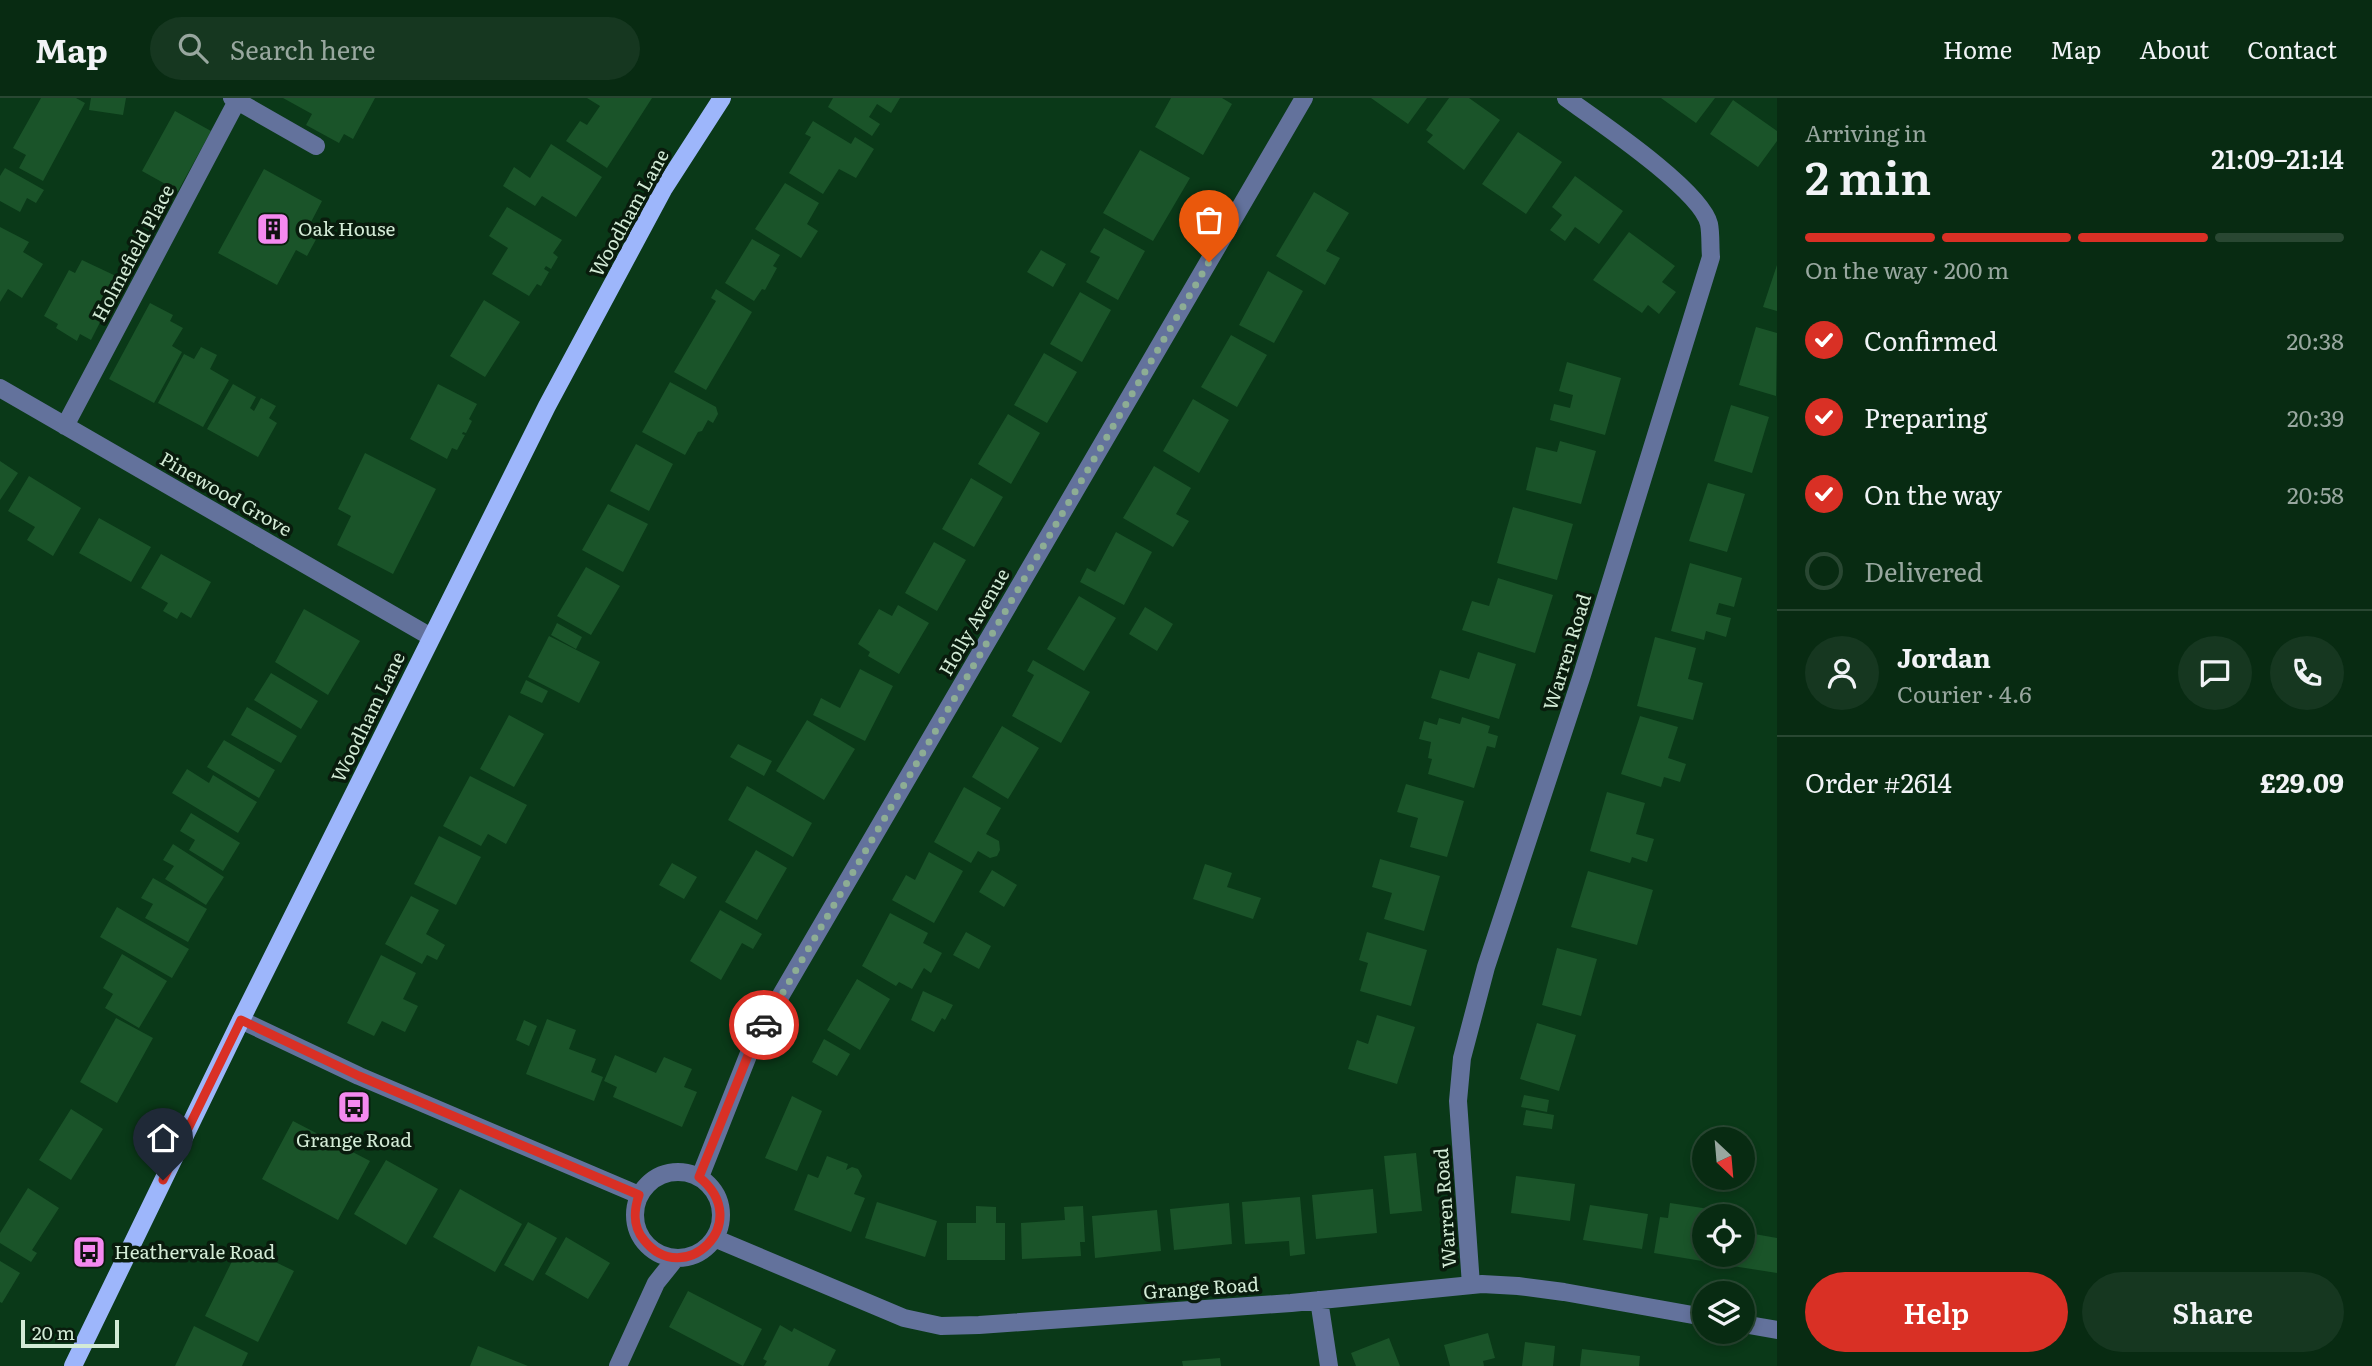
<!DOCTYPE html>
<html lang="en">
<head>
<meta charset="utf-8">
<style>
	body { margin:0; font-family:Literata,serif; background:#163720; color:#f1f3f6; height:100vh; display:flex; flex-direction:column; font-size:26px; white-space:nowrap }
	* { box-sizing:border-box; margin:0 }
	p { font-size:23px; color:#98a79f }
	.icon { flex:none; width:38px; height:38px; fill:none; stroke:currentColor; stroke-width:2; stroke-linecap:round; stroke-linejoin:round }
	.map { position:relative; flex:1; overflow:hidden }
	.panel { display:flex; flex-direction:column; background:#082b12; width:595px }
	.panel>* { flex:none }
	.needle { width:46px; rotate:154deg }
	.fabs { position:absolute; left:1692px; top:1029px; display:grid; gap:14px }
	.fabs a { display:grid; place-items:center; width:63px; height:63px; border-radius:50%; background:#082b12; box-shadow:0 4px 10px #0003,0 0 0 2px #294732; font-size:35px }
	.scale { position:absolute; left:21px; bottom:18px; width:98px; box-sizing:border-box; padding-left:7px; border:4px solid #d3ebd6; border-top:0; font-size:19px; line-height:24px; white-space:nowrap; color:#d3ebd6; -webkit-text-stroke:5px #091c0d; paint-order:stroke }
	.pin { position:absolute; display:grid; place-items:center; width:60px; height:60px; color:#fff; margin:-72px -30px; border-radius:50% 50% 50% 0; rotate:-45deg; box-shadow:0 0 7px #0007 }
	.pin .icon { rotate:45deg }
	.courier { position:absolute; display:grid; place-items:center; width:70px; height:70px; margin:-35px; border:5px solid #d93025; border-radius:50%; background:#fff; color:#222; box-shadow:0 2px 9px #0007 }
	.headline em { font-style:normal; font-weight:600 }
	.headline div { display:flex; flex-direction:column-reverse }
	.headline { display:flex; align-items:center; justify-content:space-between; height:119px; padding:0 28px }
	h1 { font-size:46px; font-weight:600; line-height:52px }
	.bar { display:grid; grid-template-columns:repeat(4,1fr); gap:10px 7px; align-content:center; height:84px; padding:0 28px }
	.bar i { height:9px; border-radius:5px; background:#294732 }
	.bar .on { background:#d93025 }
	.bar p { grid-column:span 4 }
	.line { display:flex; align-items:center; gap:18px; padding:0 28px; border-top:2px solid #294732 }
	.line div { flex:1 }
	.round { display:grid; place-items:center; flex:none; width:74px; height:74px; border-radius:37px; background:#163720 }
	ol { padding:0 28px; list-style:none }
	li { display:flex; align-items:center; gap:21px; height:77px }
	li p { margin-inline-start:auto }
	li .icon { padding:7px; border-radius:50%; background:#d93025; color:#fff; stroke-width:4 }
	li:last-child { color:#98a79f }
	li i { width:38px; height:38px; border:4px solid #294732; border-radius:50% }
	.action { display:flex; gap:14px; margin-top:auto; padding:14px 28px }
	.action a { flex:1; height:80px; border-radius:42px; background:#d93025; color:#fff; font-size:28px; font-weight:600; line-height:80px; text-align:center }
	.action a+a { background:#163720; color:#f1f3f6 }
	header { display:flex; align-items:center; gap:42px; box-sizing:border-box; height:98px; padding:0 35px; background:#082b12; border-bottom:2px solid #294732 }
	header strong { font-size:33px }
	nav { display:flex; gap:38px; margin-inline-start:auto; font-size:24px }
	.search { width:490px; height:63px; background:#163720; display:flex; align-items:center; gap:18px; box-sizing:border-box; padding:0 24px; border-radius:38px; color:#98a79f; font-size:26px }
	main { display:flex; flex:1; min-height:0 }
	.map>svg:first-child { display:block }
</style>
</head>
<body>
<header>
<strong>Map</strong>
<div class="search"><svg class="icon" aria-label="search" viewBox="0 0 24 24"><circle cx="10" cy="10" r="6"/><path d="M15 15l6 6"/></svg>Search here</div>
<nav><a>Home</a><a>Map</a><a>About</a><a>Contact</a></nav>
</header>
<main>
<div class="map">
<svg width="1777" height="1268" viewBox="0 0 1777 1268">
	<rect width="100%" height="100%" fill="#0a3918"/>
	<path fill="#1a5429" d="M41 0H76L85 5 43 83 19 70 26 57 13 50Z
		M91 0H126L123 17 89 12Z
		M283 0H375L353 41 344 36 339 45 306 27 312 16Z
		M587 0H652L607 70 566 43 580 23 587 27 600 8Z
		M833 0H900L891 15 877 6 869 19 880 26 872 38 828 9Z
		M1171 0H1222L1232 6 1203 57 1155 29Z
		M1371 0H1427L1408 26Z
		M1449 0H1469L1500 22 1464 72 1427 44 1433 37 1426 32Z
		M1661 0H1715L1696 25Z
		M1733 2 1777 33V43L1758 69 1710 36Z
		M175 13 211 33 178 93 142 73Z
		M813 23 851 46 855 39 874 51 856 80 839 71 823 96 789 75 811 39 805 36Z
		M1518 34 1562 64 1526 116 1482 86Z
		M551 46 602 79 576 119 542 98 535 108 503 88 514 69 530 80Z
		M1140 52 1190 80 1153 143 1103 115Z
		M5 70 44 92 36 105 27 100 20 114 0 103V78Z
		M264 71 322 103 309 128 320 134 307 158 296 152 277 187 218 155Z
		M1575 78 1623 113 1599 146 1575 129 1565 143 1550 132 1562 117 1552 109Z
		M785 85 819 105 807 126 818 133 801 160 755 131Z
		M1314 94 1349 115 1326 153 1340 160 1325 187 1276 158Z
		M507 109 562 142 553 155 558 159 551 171 546 168 544 171 549 174 541 188 537 186 529 198 492 176 508 150 489 138Z
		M0 129 29 144 23 154 43 166 22 200 8 191 0 204Z
		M1104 130 1145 153 1118 202 1086 184 1100 159 1090 154Z
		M1629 134 1675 168 1662 184 1676 194 1659 216 1648 207 1642 215 1593 182Z
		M752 141 780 157 773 168 777 170 765 192 762 191 754 203 725 185Z
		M1041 152 1066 166 1053 189 1027 174Z
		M82 162 118 179 108 197 113 199 91 242 80 236 77 243 56 230 58 226 44 218 69 172 75 175Z
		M1777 167V213L1763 209Z
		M1268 173 1303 193 1274 245 1239 227Z
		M716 191 752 214 706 292 674 274 716 203 711 200Z
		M1080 194 1111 212 1082 264 1050 246Z
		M484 202 520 224 485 279 450 258Z
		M150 205 173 217 170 223 183 230 172 248 182 254 154 305 109 281Z
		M1756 229 1777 235 1776 298 1739 287Z
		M1231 237 1267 257 1237 309 1201 289Z
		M201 249 217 257 210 271 229 282 203 329 158 305 184 256 194 261Z
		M1044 255 1077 274 1047 325 1014 307Z
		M1567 264 1621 280 1605 337 1550 322 1554 306 1570 310 1573 297 1559 293Z
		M670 284 716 309 718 316 713 325 708 322 702 333 698 334 685 357 642 334Z
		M233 286 256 299 250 310 254 313 261 300 276 308 269 320 277 325 258 359 207 331Z
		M438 286 477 306 469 321 472 323 466 335 463 334 462 336 465 337 457 352 452 350 447 361 410 341Z
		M1193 301 1229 322 1199 375 1163 353Z
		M1731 307 1769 319 1752 375 1714 363Z
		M1008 316 1040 335 1011 386 978 366Z
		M1560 343 1596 353 1581 406 1526 392 1536 349 1557 354Z
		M636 346 673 366 649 413 610 393Z
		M365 355 436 391 393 476 337 447 351 418 338 411Z
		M0 363 18 375 0 402Z
		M1154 368 1191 390 1176 416 1189 423 1173 449 1123 420Z
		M29 378 81 410 53 458 27 442 35 429 8 413Z
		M971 380 1003 399 974 449 942 431Z
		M1708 385 1745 396 1727 454 1689 443Z
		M608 406 648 426 623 474 582 452Z
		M1513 409 1573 426 1557 482 1497 465Z
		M99 420 151 449 131 484 79 455Z
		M1116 434 1152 454 1124 507 1080 484 1087 470 1095 474Z
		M934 444 966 462 937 513 905 495Z
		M161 456 211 484 191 520 181 514 177 521 163 513 168 505 141 490Z
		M1690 465 1742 480 1734 509 1719 505 1716 516 1731 520 1726 539 1706 533 1704 542 1671 533Z
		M586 469 620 488 591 537 557 518Z
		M1498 480 1553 497 1535 555 1462 532 1472 503 1489 508Z
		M1079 498 1116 520 1084 573 1047 551Z
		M898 507 929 525 899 576 868 558 870 554 858 546 879 511 892 518Z
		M1145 509 1173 526 1157 553 1129 536Z
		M304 511 360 543 328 597 275 564Z
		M557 525 582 539 576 551 551 537Z
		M549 538 600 564 579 605 528 579Z
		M1655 539 1696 550 1688 581 1703 585 1693 622 1637 608Z
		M1478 554 1516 566 1499 621 1431 600 1440 572 1469 581Z
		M1033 562 1090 594 1061 645 1012 618 1034 577 1027 573Z
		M860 571 893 588 865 643 813 617 821 600 840 610Z
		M271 575 318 603 301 631 254 602Z
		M526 582 548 593 542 605 520 595Z
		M247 609 297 638 281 665 231 637Z
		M509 617 544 636 514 689 480 671Z
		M1640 618 1678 629 1668 660 1686 666 1680 684 1664 679 1661 689 1621 676Z
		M1462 619 1490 628 1488 635 1498 638 1495 650 1487 648 1474 690 1428 676 1432 661 1428 660 1431 644 1419 641 1424 623 1437 627 1439 620 1460 626Z
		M807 622 855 651 824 702 776 673Z
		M1002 628 1039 650 1008 701 972 679Z
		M224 642 275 672 259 700 207 669Z
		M738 646 772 663 764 678 730 659Z
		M187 671 209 685 213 677 257 704 238 735 172 695Z
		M470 678 527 707 506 746 488 736 481 748 443 728Z
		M1406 686 1464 703 1447 759 1410 749 1418 720 1397 714Z
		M747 688 812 725 793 759 728 722Z
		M964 689 1001 710 986 736 999 743 1000 752 997 758 990 760 978 753 971 765 934 744Z
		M1607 694 1645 705 1636 736 1654 741 1647 764 1632 759 1630 765 1590 753Z
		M191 715 240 745 223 773 189 752 195 742 180 733Z
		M439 738 481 759 456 807 414 786Z
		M173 746 224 779 206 807 165 781 174 768 163 762Z
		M756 752 787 770 757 822 725 804Z
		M929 754 963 773 934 825 892 802 906 777 915 782Z
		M1380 761 1440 778 1424 833 1384 821 1392 795 1372 789Z
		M672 765 697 779 684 801 659 787Z
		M1205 766 1232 775 1227 789 1261 800 1253 821 1193 801Z
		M992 772 1017 787 1004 809 979 794Z
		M1588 773 1653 792 1637 847 1571 829Z
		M153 780 207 811 188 844 145 820 153 806 141 800Z
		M411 798 439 812 426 836 445 847 437 862 427 857 422 866 385 846Z
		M117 809 189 851 172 880 100 839Z
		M720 812 762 836 753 851 742 845 721 882 690 863Z
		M890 815 928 835 923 845 942 855 931 875 924 870 912 891 899 884 896 888 862 868Z
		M966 834 991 848 979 871 953 857Z
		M1367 834 1427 852 1411 908 1360 893 1368 865 1359 862Z
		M1557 850 1597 861 1581 918 1542 907Z
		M122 856 167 883 139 930 105 910 113 896 103 890Z
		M381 857 416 875 403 901 418 908 405 934 382 923 374 938 347 925Z
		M857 881 890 901 860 952 827 932Z
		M923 893 953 907 945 922 942 920 934 934 911 922Z
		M1377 917 1415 929 1397 986 1348 971 1357 942 1368 946Z
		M116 920 153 940 117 1005 80 984Z
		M547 921 576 932 569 951 596 961 591 974 603 979 594 1003 526 976Z
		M524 922 537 928 529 948 516 942Z
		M1537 925 1576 937 1559 993 1520 981Z
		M824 941 850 956 837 978 812 964Z
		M615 957 656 975 664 959 692 971 684 989 697 994 682 1029 613 999 617 989 604 983Z
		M1524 997 1549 1002 1547 1014 1521 1009Z
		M792 998 822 1013 797 1073 765 1060Z
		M71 1011 103 1031 71 1082 39 1062Z
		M1526 1012 1554 1017 1552 1031 1523 1027Z
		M293 1023 370 1063 338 1122 262 1081Z
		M1416 1055 1422 1113 1390 1116 1384 1058Z
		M827 1058 848 1066 846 1072 852 1069 858 1071 862 1078 854 1096 865 1100 851 1134 794 1112 808 1076 818 1080Z
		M386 1062 438 1091 406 1147 354 1116Z
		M1516 1078 1575 1086 1570 1123 1511 1115Z
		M28 1090 59 1110 32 1152 37 1155 31 1164 0 1145V1135Z
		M460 1091 522 1126 495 1174 433 1139Z
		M1373 1091 1377 1135 1316 1141 1312 1097Z
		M1300 1099 1305 1156 1290 1158 1289 1143 1245 1146 1242 1104Z
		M877 1104 937 1123 925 1159 865 1140Z
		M1229 1105 1232 1146 1174 1152 1170 1111Z
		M1670 1105 1722 1113 1721 1118H1704V1157H1715L1714 1165 1654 1155 1660 1119 1668 1120Z
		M1590 1107 1648 1116 1642 1151 1583 1142Z
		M976 1108 996 1109V1125H1005V1162H947V1125H976Z
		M1083 1108 1085 1144H1080L1081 1158 1022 1161 1021 1125 1065 1122 1064 1109Z
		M1157 1112 1161 1153 1095 1160 1092 1118Z
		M528 1124 557 1140 533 1183 504 1167Z
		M1743 1134 1777 1140V1175L1726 1167 1727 1157H1743Z
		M566 1139 610 1165 588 1201 545 1176Z
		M240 1147 294 1173 258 1244 205 1218Z
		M0 1163 20 1175 2 1205 0 1204Z
		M688 1193 762 1231 743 1268 669 1229Z
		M780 1227 792 1234 794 1230 836 1252 828 1268H764L767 1263 763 1261Z
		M194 1228 248 1255 242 1268H175Z
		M1488 1235 1495 1260 1483 1263 1484 1268H1450L1444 1247Z
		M1389 1240 1400 1268H1356L1351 1255Z
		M1525 1244 1555 1248 1553 1268H1522Z
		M478 1248 528 1268H470Z
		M1582 1251 1640 1258 1639 1268H1580Z
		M1220 1260 1221 1268H1183L1182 1263Z"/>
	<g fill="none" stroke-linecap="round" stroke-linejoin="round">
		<path stroke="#63729c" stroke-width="18" d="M232 0 316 48
			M0 290 431 539
			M65 328 237 3
			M241 922 359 978 639 1097
			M635 1117a43 43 0 1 1 86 0a43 43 0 1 1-86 0Z
			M700 1079 753 945 1304 0
			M714 1140 904 1220 941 1228 979 1227 1291 1205 1482 1186 1518 1188 1564 1194 1704 1219
			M1471 1187 1458 1003 1462 960 1486 869 1582 577 1711 159C1710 149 1711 136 1709 126 1701 92 1598 23 1566 0
			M1319 1202 1329 1268
			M1743 1226 1777 1232
			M618 1268 656 1185 676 1160"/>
		<path stroke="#9db6fb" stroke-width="18" d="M73 1268 241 922 547 308 664 90 722 0"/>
	</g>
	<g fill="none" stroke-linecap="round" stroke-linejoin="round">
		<path stroke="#8dad94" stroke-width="7" stroke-dasharray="0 12.6" d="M764 927 1209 164"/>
		<path stroke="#d93025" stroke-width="9" d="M163 1082 241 922 359 978 639 1097C634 1112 632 1128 644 1142 683 1192 756 1125 699 1079L753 945 764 927"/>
	</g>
	<defs>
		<symbol id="building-square" viewBox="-11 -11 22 22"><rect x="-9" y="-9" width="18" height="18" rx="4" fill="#f489ef" stroke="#091c0d"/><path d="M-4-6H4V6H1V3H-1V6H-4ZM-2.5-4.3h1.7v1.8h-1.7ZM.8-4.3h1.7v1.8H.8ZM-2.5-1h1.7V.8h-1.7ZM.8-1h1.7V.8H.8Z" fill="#111"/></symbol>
		<symbol id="bus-square" viewBox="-11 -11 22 22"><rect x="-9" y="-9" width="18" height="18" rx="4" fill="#f489ef" stroke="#091c0d"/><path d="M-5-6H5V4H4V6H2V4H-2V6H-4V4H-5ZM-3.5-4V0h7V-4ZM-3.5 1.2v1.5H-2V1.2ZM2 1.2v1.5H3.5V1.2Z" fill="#111"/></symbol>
	</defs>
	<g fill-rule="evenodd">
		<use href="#building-square" x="254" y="112" width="38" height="38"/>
		<use href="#bus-square" x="335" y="990" width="38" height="38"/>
		<use href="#bus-square" x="70" y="1135" width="38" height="38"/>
	</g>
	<g text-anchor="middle" stroke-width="7" stroke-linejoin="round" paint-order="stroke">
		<g font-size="19" fill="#d3ebd6" stroke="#091c0d">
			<text transform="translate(629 115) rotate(-61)" y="7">Woodham Lane</text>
			<text transform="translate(133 155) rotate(-62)" y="7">Holmefield Place</text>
			<text transform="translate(226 396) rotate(30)" y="7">Pinewood Grove</text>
			<text transform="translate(974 524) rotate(-60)" y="7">Holly Avenue</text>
			<text transform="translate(1567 554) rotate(-73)" y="7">Warren Road</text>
			<text transform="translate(368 619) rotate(-64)" y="7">Woodham Lane</text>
			<text transform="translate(1445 1110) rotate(-94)" y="7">Warren Road</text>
			<text transform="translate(1201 1190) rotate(-4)" y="7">Grange Road</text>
		</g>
		<g font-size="19" fill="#d3ebd6" stroke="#091c0d" text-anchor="start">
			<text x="298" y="138">Oak House</text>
			<text x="354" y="1049" text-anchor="middle">Grange Road</text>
			<text x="114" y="1161">Heathervale Road</text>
		</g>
	</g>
</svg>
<div class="fabs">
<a><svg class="needle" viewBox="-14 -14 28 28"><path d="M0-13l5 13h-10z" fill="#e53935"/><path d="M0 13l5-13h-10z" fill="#98a79f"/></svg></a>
<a><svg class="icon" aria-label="locate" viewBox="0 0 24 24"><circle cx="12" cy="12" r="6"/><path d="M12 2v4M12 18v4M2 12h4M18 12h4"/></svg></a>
<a><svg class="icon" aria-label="layers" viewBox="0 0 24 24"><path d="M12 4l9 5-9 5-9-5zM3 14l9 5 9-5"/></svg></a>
</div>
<div class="scale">20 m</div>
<div class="pin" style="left:1209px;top:164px;background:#ea580c"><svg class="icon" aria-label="bag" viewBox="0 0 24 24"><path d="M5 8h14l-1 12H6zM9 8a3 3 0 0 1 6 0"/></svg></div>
<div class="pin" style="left:163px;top:1082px;background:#1f2937"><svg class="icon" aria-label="home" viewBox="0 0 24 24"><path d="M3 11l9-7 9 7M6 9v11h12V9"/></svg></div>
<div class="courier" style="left:764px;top:927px"><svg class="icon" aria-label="car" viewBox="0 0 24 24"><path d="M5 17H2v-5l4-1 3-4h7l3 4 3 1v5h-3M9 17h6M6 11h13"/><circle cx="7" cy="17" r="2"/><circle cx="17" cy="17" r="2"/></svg></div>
</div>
<section class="panel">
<div class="headline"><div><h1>2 min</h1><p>Arriving in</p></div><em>21:09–21:14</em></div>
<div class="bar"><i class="on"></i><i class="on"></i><i class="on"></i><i></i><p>On the way · 200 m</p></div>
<ol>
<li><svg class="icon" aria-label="check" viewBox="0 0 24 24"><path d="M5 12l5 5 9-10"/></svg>Confirmed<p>20:38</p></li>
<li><svg class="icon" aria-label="check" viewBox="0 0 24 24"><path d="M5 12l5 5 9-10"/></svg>Preparing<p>20:39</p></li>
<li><svg class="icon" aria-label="check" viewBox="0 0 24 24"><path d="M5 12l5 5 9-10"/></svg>On the way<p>20:58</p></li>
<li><i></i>Delivered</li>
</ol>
<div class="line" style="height:126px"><a class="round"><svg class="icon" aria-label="person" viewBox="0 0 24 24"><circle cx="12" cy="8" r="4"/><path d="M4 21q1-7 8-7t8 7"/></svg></a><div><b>Jordan</b><p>Courier · 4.6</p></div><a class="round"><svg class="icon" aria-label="chat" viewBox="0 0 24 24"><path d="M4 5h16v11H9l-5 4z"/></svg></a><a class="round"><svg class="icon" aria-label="phone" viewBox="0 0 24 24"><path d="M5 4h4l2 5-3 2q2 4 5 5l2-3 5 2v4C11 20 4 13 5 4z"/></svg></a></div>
<div class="line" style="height:91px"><div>Order #2614</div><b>£29.09</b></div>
<div class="action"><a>Help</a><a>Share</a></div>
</section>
</main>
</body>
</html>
